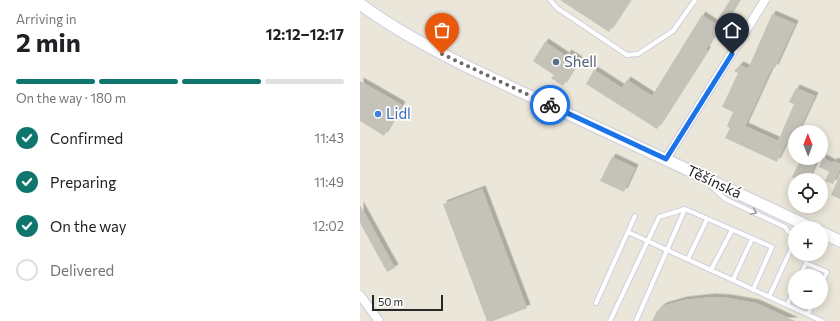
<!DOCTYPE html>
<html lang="en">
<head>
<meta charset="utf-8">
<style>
	body { margin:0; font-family:Commissioner,sans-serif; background:#f6f6f6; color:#202124; height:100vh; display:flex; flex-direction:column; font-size:15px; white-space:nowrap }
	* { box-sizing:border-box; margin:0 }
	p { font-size:13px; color:#757577 }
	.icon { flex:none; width:22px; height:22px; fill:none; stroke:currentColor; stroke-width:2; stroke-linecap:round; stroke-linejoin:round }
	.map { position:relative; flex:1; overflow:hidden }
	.panel { display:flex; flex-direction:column; background:#fff; width:360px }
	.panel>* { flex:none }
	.needle { width:26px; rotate:359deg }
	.tools { position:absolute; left:428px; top:125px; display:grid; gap:8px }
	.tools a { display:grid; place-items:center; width:40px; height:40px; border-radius:50%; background:#fff; box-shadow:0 2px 10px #0003; font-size:20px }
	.scale { position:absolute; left:12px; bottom:10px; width:71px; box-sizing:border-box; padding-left:4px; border:2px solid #272727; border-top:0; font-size:11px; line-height:14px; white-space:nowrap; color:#272727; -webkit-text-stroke:3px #fff; paint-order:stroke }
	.pin { position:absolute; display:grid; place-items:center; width:34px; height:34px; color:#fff; margin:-41px -17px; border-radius:50% 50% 50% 0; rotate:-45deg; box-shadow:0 0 4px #0007 }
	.pin .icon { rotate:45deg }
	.courier { position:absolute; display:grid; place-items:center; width:40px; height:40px; margin:-20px; border:3px solid #1a73e8; border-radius:50%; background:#fff; color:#222; box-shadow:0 1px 5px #0007 }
	.headline em { font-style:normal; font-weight:700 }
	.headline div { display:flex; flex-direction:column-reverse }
	.headline { display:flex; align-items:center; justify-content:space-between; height:68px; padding:0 16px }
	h1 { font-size:26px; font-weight:700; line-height:30px }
	.bar { display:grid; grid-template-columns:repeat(4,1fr); gap:6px 4px; align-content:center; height:48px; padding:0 16px }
	.bar i { height:5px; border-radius:3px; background:#e0e0e0 }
	.bar .on { background:#0f766e }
	.bar p { grid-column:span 4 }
	ol { padding:0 16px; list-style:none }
	li { display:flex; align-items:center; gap:12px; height:44px }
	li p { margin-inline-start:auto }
	li .icon { padding:4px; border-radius:50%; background:#0f766e; color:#fff; stroke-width:4 }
	li:last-child { color:#757577 }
	li i { width:22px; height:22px; border:2px solid #e0e0e0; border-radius:50% }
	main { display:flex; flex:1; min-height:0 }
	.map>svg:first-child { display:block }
</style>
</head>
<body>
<main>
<section class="panel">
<div class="headline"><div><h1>2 min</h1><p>Arriving in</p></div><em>12:12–12:17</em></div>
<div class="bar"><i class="on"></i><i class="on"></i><i class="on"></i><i></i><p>On the way · 180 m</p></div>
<ol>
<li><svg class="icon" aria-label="check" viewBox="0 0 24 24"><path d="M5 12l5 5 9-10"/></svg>Confirmed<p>11:43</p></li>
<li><svg class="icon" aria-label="check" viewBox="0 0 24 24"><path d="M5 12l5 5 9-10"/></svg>Preparing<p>11:49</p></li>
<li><svg class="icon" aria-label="check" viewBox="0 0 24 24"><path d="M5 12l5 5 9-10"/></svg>On the way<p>12:02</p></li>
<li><i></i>Delivered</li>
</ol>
</section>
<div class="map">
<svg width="480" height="321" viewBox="0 0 480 321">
	<defs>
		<filter id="shadow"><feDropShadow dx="3.5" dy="-3.5" stdDeviation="0" flood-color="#0004"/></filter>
	</defs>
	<rect width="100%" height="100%" fill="#eae6d9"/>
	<path fill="#c5c2b9" filter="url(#shadow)" d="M200 0H270L249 32Z
		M370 0H379L362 28 360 27 346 49 347 51 297 129 226 84 234 70 262 88 267 80 292 96 342 15 357 25 355 24Z
		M412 14 435 24 415 68 412 67 385 126 418 141 434 104 429 102 436 88 455 96 438 132H435V139L432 146 426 143 417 162 365 138 370 128 367 126 373 112 362 107 378 73 374 71 380 65 388 69Z
		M185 42 206 56 208 53 219 60 203 86 191 78 194 75 173 61Z
		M0 81 42 105 24 136 0 121Z
		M252 157 275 168 264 192 240 181Z
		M463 158 473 163 474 161 480 164V169L473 184 465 181 469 172 459 167Z
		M441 159 455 165 448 180H438L432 177Z
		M480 175V199L471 195Z
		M122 189 167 308 133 321H127L83 204Z
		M0 205 35 268 27 272 0 223Z
		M352 297 368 298 396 303 435 321H292L297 311 303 306 324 300Z"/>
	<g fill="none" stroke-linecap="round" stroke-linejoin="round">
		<defs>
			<path id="lane" d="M190 0 197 8 267 55 278 54 313 31 335 0
				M350 185 365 199 425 227 432 236V247L409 297
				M268 232 462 321
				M328 259 347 219
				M351 270 372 230
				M440 276 446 263 467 272 461 285
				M373 280 392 239
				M236 303 275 216
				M427 305 435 288
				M448 314 453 302
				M250 321 299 217 325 209
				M276 321 325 209 412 247 393 290"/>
			<path id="street" d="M306 159 405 0
				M0 295 19 321"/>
			<path id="secondary" d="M0 4C34 29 70 48 108 67L452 228
				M461 232 480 241"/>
		</defs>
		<use href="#lane" stroke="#cecfe0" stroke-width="6"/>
		<use href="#street" stroke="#cecfe0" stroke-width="10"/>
		<use href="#secondary" stroke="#cecfe0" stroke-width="13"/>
		<use href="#lane" stroke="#fff" stroke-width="4"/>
		<use href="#street" stroke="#fff" stroke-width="8"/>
		<use href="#secondary" stroke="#fff" stroke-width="11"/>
	</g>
	<defs><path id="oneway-chevron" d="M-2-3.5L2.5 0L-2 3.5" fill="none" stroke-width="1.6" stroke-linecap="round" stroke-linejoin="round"/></defs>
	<use stroke="#9e9e9e" href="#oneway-chevron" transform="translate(394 212) rotate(25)"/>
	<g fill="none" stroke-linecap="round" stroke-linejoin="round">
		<path stroke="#6b6a65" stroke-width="4" stroke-dasharray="0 7.2" d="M82 54 190 105"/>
		<path stroke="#1a73e8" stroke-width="5" d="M190 105 306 159 372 54"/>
	</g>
	<circle fill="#5c6f8a" stroke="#fff" stroke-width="1.5" cx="196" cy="62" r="4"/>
	<circle fill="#3f7fe0" stroke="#fff" stroke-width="1.5" cx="18" cy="114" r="4"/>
	<g text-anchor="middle" stroke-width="3.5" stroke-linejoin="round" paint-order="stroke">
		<g font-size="15" fill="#4e5e75" stroke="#fff" text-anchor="start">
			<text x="204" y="67">Shell</text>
		</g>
		<g font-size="15" fill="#366cbe" stroke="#fff" text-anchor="start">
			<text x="26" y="119">Lidl</text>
		</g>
		<g font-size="15" fill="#272727" stroke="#fff">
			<text transform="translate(354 182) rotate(25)" y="5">Těšínská</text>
		</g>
	</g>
</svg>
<div class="tools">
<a><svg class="needle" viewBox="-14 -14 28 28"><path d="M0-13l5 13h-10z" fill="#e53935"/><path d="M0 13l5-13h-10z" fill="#757577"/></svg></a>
<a><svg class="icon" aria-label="locate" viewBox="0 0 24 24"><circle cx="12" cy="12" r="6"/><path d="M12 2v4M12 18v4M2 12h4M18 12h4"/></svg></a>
<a>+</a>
<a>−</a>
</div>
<div class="scale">50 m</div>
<div class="pin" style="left:82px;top:54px;background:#ea580c"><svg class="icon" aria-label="bag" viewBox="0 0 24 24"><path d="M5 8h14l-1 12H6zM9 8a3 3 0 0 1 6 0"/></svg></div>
<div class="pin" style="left:372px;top:54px;background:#1f2937"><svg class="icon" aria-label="home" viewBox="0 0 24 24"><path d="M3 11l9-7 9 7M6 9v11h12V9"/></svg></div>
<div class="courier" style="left:190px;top:105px"><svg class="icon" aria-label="bike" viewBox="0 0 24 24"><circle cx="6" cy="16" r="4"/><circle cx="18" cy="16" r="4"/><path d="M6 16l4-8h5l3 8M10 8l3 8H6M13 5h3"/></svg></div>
</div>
</main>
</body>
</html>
